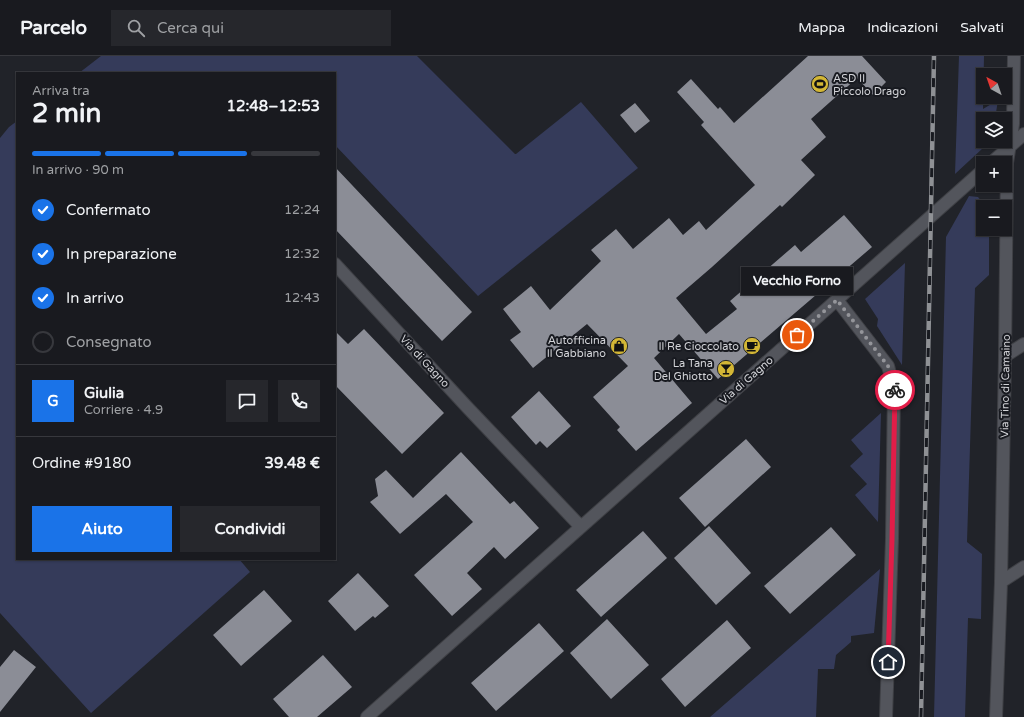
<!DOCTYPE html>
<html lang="it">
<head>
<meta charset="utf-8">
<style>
	body { margin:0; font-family:"Varela Round",sans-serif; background:#26272c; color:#f1f3f6; height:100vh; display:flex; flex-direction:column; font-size:15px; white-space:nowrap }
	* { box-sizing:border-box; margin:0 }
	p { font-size:13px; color:#9fa1a4 }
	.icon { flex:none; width:22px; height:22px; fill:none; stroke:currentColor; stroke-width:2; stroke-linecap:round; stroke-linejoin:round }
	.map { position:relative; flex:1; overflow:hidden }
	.panel { position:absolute; left:16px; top:16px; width:320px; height:488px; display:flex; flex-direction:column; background:#191a1f; border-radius:0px; box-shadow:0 1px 3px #0004,0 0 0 1px #37383d }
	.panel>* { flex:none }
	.needle { width:26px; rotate:320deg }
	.tools { position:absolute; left:976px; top:12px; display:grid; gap:8px }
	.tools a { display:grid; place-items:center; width:36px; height:36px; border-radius:0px; background:#191a1f; box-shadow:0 1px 3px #0004,0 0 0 1px #37383d; font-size:20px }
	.pin { position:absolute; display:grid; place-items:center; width:34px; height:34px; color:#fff; margin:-17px; border:2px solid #fff; border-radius:50%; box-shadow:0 1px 4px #0007 }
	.courier { position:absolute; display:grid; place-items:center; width:40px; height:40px; margin:-20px; border:3px solid #e11d48; border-radius:50%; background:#fff; color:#222; box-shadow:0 1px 5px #0007 }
	.bubble { position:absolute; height:28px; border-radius:0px; background:#191a1f; box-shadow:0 1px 3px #0004,0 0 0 1px #37383d; font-size:13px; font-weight:700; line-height:28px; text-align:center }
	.summary em { font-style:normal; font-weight:700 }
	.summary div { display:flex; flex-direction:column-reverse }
	.summary { display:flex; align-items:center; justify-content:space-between; height:68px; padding:0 16px }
	h1 { font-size:26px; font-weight:700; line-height:30px }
	.bar { display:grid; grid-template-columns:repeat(4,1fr); gap:6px 4px; align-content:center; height:48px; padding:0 16px }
	.bar i { height:5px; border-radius:3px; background:#37383d }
	.bar .on { background:#1a73e8 }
	.bar p { grid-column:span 4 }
	.line { display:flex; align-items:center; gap:10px; padding:0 16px; border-top:1px solid #37383d }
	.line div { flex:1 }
	.round { display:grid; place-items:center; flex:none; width:42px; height:42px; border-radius:0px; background:#26272c }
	ol { padding:0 16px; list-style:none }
	li { display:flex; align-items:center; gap:12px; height:44px }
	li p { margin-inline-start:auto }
	li .icon { padding:4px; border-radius:50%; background:#1a73e8; color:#fff; stroke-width:4 }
	li:last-child { color:#9fa1a4 }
	li i { width:22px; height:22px; border:2px solid #37383d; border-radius:50% }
	.cta { display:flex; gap:8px; margin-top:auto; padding:8px 16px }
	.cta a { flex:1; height:46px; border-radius:0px; background:#1a73e8; color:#fff; font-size:16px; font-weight:700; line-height:46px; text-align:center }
	.cta a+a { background:#26272c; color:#f1f3f6 }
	header { display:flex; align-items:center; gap:24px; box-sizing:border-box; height:56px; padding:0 20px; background:#191a1f; border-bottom:1px solid #37383d }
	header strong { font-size:19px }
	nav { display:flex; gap:22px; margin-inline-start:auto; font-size:14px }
	.search { width:280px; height:36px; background:#26272c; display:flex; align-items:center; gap:10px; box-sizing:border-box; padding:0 14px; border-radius:0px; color:#9fa1a4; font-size:15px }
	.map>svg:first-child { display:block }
</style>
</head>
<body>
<header>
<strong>Parcelo</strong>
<div class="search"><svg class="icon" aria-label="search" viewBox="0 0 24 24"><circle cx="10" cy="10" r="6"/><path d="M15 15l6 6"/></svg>Cerca qui</div>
<nav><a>Mappa</a><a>Indicazioni</a><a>Salvati</a></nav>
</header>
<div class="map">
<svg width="1024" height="661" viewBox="0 0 1024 661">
	<rect width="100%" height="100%" fill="#212329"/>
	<path fill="#353b5a" d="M101 0H417L515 98H516L581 46 638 112 478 240 335 89V17H79Z
		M959 0H984L983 53 998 44 995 63H983V85H988L983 92 955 118Z
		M17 65V503H239L250 516 91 657 0 557V82L9 71Z
		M969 140 978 141 986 151H983V173H989V219L975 232 967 486 982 498 981 563 968 562 965 661H934L946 181Z
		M905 207 902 309 877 270 878 263 865 243Z
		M881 357 878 466 855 439 867 428 850 410 863 398 851 384Z
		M880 513 874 577 851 580V586L836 599 834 613H818L816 661H710Z"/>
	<path fill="#8b8d96" d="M808 0H862L886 26 873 39 857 22 811 63 826 81 801 104 815 119 782 151 780 149 712 211 676 242 706 278 737 253 730 245 795 189 801 196 844 159 872 191 718 323 679 278 654 302 692 347 636 395 617 374 620 371 593 341 628 310 587 268 533 312 510 284 521 276 503 253 531 230 550 254 601 205 591 194 616 173 633 193 669 162 683 179 699 165 706 174 755 129 701 69 704 66 677 36 691 23 718 53 720 51 734 67Z
		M635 47 650 65 635 77 620 59Z
		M335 111 472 256 442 285 335 173Z
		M364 273 444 357 402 398 335 329V275L348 288Z
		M539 335 571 370 547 392 540 385 536 389 511 361Z
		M746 383 771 411 705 471 679 442Z
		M461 396 510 448 514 445 539 472 505 503 494 491 467 517 482 533 452 560 414 519 473 466 446 438 400 478 370 446 378 440 375 423 386 414 413 442Z
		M709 470 751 517 716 549 674 502Z
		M831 471 856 499 790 558 764 530Z
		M643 475 667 502 601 561 576 534Z
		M358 517 389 550 375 562 373 560 355 575 328 545Z
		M264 534 292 565 241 610 213 579Z
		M607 563 649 609 611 643 570 597Z
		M727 564 751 592 685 651 661 623Z
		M539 567 564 595 496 655 471 627Z
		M14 594 36 611 0 656V611Z
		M323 599 352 631 317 661H289L273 643Z"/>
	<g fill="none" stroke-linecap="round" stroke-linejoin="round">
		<defs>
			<path id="minor" d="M991 107 1024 78
				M335 208 467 351 581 471
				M837 244 888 310 894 332 892 483 886 661
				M1005 300 1024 288
				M1001 526 1024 511
				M367 661 983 114
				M996 661 1001 526 1005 300 1007 107 1013 68 1014 0"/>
		</defs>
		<use href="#minor" stroke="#3f4045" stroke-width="14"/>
		<use href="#minor" stroke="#53555c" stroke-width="12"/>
		<defs>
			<path id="rail" d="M921 661 934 0"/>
		</defs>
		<use href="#rail" stroke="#8f9195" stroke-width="4.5"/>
		<use href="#rail" stroke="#181a20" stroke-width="3" stroke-dasharray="9" stroke-linecap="butt"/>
	</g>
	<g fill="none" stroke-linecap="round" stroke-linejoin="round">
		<path stroke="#94959a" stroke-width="4" stroke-dasharray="0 7.2" d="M797 279 837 244 888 310 893 326 895 334"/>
		<path stroke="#e11d48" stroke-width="5" d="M888 606 892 483 895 334"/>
	</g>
	<defs>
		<symbol id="stadium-disc" viewBox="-11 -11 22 22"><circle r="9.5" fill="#d3b635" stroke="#181a20"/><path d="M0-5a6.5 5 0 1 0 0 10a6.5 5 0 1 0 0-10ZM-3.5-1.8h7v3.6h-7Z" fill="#111"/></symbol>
		<symbol id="shop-disc" viewBox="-11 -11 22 22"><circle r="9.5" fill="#d3b635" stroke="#181a20"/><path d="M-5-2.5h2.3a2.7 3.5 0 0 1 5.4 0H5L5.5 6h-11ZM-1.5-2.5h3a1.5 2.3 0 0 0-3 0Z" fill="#111"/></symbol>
		<symbol id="cafe-disc" viewBox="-11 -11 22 22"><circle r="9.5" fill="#d3b635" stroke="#181a20"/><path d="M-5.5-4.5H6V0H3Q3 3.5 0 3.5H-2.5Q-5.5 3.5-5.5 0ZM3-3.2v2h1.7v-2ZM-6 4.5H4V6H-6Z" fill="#111"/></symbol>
		<symbol id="bar-disc" viewBox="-11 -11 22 22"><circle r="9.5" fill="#d3b635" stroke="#181a20"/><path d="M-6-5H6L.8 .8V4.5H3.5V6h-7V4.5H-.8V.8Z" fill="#111"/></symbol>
	</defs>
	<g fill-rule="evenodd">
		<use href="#stadium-disc" x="810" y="18" width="20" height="20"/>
		<use href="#shop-disc" x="609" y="280" width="20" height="20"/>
		<use href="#cafe-disc" x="742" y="280" width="20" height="20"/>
		<use href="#bar-disc" x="716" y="303" width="20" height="20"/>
	</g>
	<g text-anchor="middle" stroke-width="4" stroke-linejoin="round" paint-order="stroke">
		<g font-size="11" fill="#d2d3d7" stroke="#181a20" text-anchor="end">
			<text x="833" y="26" text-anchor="start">ASD Il<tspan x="833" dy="13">Piccolo Drago</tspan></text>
			<text x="606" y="288">Autofficina<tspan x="606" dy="13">Il Gabbiano</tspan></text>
			<text x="739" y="294">Il Re Cioccolato</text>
			<text x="713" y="311">La Tana<tspan x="713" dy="13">Del Ghiotto</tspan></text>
		</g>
		<g font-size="11" fill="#d2d3d7" stroke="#181a20">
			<text transform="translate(425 305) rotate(47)" y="4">Via di Gagno</text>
			<text transform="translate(746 324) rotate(-41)" y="4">Via di Gagno</text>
			<text transform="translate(1005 330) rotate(-89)" y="4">Via Tino di Camaino</text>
		</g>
	</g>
</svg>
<div class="tools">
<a><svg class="needle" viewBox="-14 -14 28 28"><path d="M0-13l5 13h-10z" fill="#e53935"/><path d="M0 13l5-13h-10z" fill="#9fa1a4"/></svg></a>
<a><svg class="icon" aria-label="layers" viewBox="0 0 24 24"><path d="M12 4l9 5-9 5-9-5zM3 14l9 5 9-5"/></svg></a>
<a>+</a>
<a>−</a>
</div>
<div class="pin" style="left:797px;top:279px;background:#ea580c"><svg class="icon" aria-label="bag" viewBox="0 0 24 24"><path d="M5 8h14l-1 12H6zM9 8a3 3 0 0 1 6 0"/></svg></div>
<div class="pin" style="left:888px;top:606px;background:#1f2937"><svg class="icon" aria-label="home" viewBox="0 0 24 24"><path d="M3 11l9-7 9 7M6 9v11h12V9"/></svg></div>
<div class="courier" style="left:895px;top:334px"><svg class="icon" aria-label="bike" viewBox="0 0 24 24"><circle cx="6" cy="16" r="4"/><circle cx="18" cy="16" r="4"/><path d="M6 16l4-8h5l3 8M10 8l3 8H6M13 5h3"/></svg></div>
<div class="bubble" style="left:741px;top:211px;width:112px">Vecchio Forno</div>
<section class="panel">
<div class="summary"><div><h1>2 min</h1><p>Arriva tra</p></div><em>12:48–12:53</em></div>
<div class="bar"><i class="on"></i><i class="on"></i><i class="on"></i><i></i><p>In arrivo · 90 m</p></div>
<ol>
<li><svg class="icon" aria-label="check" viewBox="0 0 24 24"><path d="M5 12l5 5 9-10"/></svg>Confermato<p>12:24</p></li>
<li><svg class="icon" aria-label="check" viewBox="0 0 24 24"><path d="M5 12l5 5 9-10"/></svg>In preparazione<p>12:32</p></li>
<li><svg class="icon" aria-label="check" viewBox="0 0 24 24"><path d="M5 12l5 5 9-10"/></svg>In arrivo<p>12:43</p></li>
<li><i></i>Consegnato</li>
</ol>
<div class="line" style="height:72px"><b class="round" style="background:#1a73e8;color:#fff">G</b><div><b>Giulia</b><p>Corriere · 4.9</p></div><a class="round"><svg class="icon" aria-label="chat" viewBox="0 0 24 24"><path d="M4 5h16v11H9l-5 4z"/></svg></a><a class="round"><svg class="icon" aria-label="phone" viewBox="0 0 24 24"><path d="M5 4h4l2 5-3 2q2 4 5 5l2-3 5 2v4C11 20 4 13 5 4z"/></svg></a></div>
<div class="line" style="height:52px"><div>Ordine #9180</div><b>39.48 €</b></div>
<div class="cta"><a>Aiuto</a><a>Condividi</a></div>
</section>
</div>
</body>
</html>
